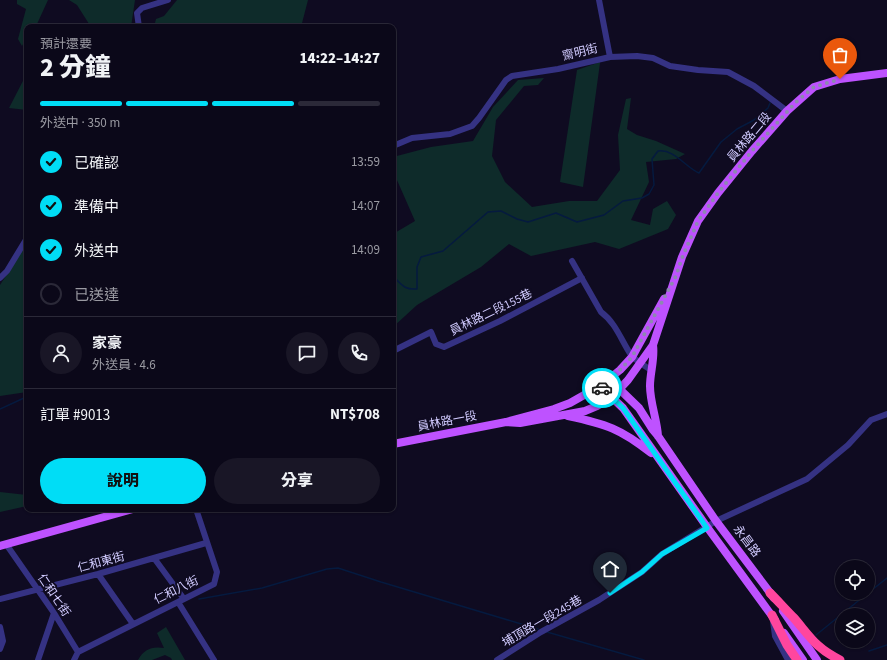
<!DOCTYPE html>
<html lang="zh-TW">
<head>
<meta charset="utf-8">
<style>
	body { margin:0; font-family:"Source Sans 3","Noto Sans TC",sans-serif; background:#191626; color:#f1f3f6; height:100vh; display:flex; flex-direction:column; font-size:15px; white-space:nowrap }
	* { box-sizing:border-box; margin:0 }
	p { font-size:13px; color:#9a9aa2 }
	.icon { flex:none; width:22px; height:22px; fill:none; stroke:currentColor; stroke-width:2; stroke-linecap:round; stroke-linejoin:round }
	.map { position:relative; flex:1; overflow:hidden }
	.sheet { position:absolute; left:24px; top:24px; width:372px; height:488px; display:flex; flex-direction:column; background:#0b0819; border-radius:8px; box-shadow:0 1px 3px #0004,0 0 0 1px #2b2938 }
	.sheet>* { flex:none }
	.controls { position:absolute; left:835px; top:560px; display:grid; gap:8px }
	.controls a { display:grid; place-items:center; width:40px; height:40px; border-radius:50%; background:#0b0819; box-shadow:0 1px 3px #0004,0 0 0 1px #2b2938; font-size:20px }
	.pin { position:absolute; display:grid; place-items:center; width:34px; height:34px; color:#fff; margin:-41px -17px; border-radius:50% 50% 50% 0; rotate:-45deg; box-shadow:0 0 4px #0007 }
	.pin .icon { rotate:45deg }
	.courier { position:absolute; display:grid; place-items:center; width:40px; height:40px; margin:-20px; border:3px solid #00ddf6; border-radius:50%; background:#fff; color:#222; box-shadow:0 1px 5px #0007 }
	.summary em { font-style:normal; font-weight:800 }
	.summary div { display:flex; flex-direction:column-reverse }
	.summary { display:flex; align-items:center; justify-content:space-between; height:68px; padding:0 16px }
	h1 { font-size:26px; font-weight:800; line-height:30px }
	.bar { display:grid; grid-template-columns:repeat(4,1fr); gap:6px 4px; align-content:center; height:48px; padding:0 16px }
	.bar i { height:5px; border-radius:3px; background:#2b2938 }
	.bar .on { background:#00ddf6 }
	.bar p { grid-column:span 4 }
	.line { display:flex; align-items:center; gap:10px; padding:0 16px; border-top:1px solid #2b2938 }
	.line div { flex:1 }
	.round { display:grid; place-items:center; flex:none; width:42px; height:42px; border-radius:21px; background:#191626 }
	ol { padding:0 16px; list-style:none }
	li { display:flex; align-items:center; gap:12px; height:44px }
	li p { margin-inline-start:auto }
	li .icon { padding:4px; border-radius:50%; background:#00ddf6; color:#111; stroke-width:4 }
	li:last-child { color:#9a9aa2 }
	li i { width:22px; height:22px; border:2px solid #2b2938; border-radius:50% }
	.cta { display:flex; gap:8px; margin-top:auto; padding:8px 16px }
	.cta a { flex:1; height:46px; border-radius:24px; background:#00ddf6; color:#111; font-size:16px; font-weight:800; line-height:46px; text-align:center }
	.cta a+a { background:#191626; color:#f1f3f6 }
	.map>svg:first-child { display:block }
</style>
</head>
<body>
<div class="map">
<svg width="887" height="660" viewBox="0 0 887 660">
	<rect width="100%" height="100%" fill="#0f0b21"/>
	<path fill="#0e2b2a" d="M17 0H48L37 24 41 27H27V37L22 46 18 39 26 9 17 4Z
		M69 0H135L131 27H91L77 5Z
		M177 0H308L301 27H154L156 19 164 16Z
		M600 62V63L583 187 560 182 577 70Z
		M27 76V110L9 108 25 77Z
		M544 78 538 85 524 86 496 120 492 156 505 182 532 207 569 201H597L620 170 618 135 626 99 631 98 627 129 637 135 656 141 685 154 676 159 646 162 649 182 631 220 650 225 653 209 667 201 676 215 668 229 619 249 595 242 531 256 509 244 481 267 417 305 393 327V234L415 221 393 171V157L431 147 473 141 493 107 518 80Z
		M27 243V392L0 396V285Z
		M0 492 27 495V506L0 512Z
		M166 627 185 660H172L171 658 165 655 152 660H138C144 649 152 646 164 648L157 633Z"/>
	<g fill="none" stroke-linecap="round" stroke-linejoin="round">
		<path stroke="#051a3f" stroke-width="1.5" d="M393 276C402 285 404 290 417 289V267L421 257 443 251 488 212 501 211 517 219 528 222 556 213 577 222 604 215 623 201 642 198 649 194 654 185 652 159 658 151C675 149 685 167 699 173L721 142 737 129 754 120 768 108 770 103
			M0 409 24 398H27
			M868 593 887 578
			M199 599 262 588 327 569 338 568 381 582 538 629
			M547 632 644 660
			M816 635 868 593
			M869 651 887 645"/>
		<path stroke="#353283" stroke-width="6" d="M599 0 610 57
			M139 27 137 13 142 8 168 0
			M393 146 412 138 450 134 472 126 479 118 506 80 512 76 558 69 610 57 637 56 653 58 670 66 698 70 728 72 754 86 787 111
			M572 261 601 312C616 323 621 340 631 355 636 361 645 366 651 370
			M0 278 7 271 27 238
			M393 351 431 332 436 344 444 347 500 321 582 278
			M6 544 54 613 78 652 74 660
			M154 558 184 599
			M98 574 133 624
			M0 599 98 574 206 543
			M178 602 214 660
			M773 621 775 636 788 660
			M0 627 3 641 0 649
			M78 652 214 584 217 572 196 509
			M38 660 54 613
			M497 660 541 632 599 600 642 572 662 554 716 521 807 479 848 445 871 420 887 414"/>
		<path stroke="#be52ff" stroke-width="8" d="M653 345C655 359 650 372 650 386 650 403 657 419 658 436
			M609 379 639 408 653 430 658 436 716 521 774 598
			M600 386 623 408 707 527 775 620
			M568 416C606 424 621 429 651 453
			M506 422 520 423 585 411 597 406 612 397 628 380 653 345 682 257 698 221 718 193 752 151 787 111 814 87 840 79 887 73
			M393 444 506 422 554 409 570 403 600 386 620 370 632 357 664 299
			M0 546 133 509
			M783 611 817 660
			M784 633 803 660"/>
		<path stroke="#ff469e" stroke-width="9" d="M770 593C778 601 786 610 794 618 811 638 816 648 840 660
			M772 615 787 645 797 660"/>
	</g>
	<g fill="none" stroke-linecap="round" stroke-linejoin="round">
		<path stroke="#8d88b1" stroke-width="4" stroke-dasharray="0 7.2" d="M602 388 600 386 620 370 632 357 676 276 682 258 698 221 718 193 752 151 795 103 814 87 840 79"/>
		<path stroke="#00ddf6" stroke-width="5" d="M602 388 623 408 707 528 662 554 642 572 610 593"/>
	</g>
	<g text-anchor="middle" stroke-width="4" stroke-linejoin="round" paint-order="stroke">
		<g font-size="12" fill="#d1cbff" stroke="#0f0b21">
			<text transform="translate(580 52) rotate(-13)" y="4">齋明街</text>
			<text transform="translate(749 137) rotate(-50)" y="4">員林路二段</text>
			<text transform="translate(491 312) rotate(-26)" y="4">員林路二段155巷</text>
			<text transform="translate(447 421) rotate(-11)" y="4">員林路一段</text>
			<text transform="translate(747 541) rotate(53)" y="4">永昌路</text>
			<text transform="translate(101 562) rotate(-15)" y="4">仁和東街</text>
			<text transform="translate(176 590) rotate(-26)" y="4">仁和八街</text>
			<text transform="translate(54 595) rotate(56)" y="4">仁和七街</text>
			<text transform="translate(542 621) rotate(-30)" y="4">埔頂路一段245巷</text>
		</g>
	</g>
</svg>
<div class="controls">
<a><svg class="icon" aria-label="locate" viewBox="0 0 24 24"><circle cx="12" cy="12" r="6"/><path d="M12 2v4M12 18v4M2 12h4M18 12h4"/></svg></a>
<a><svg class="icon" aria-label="layers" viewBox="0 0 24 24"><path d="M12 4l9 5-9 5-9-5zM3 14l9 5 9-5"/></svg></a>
</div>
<div class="pin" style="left:840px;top:79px;background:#ea580c"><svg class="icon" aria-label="bag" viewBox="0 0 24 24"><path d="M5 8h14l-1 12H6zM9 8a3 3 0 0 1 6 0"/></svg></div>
<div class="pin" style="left:610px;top:593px;background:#1f2937"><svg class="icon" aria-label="home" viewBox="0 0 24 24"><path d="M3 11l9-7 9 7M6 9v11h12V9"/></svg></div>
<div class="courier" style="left:602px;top:388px"><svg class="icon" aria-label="car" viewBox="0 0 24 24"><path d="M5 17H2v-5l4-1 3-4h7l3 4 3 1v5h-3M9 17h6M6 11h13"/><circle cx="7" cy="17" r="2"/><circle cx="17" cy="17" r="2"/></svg></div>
<section class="sheet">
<div class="summary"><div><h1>2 分鐘</h1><p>預計還要</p></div><em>14:22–14:27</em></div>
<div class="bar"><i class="on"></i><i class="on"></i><i class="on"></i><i></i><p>外送中 · 350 m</p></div>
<ol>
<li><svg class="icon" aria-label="check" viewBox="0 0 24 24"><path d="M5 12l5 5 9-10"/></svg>已確認<p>13:59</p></li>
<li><svg class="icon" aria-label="check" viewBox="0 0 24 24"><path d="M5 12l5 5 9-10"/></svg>準備中<p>14:07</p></li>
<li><svg class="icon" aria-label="check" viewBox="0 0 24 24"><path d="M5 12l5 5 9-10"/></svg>外送中<p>14:09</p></li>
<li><i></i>已送達</li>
</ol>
<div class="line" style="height:72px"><a class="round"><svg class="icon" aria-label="person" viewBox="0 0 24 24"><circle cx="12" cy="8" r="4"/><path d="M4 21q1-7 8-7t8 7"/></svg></a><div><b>家豪</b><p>外送員 · 4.6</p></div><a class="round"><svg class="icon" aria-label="chat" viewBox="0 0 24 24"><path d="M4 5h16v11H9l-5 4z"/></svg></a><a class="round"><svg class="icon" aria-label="phone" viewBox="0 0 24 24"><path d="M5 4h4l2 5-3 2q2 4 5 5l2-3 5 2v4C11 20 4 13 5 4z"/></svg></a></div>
<div class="line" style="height:52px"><div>訂單 #9013</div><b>NT$708</b></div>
<div class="cta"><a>說明</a><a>分享</a></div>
</section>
</div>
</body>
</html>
